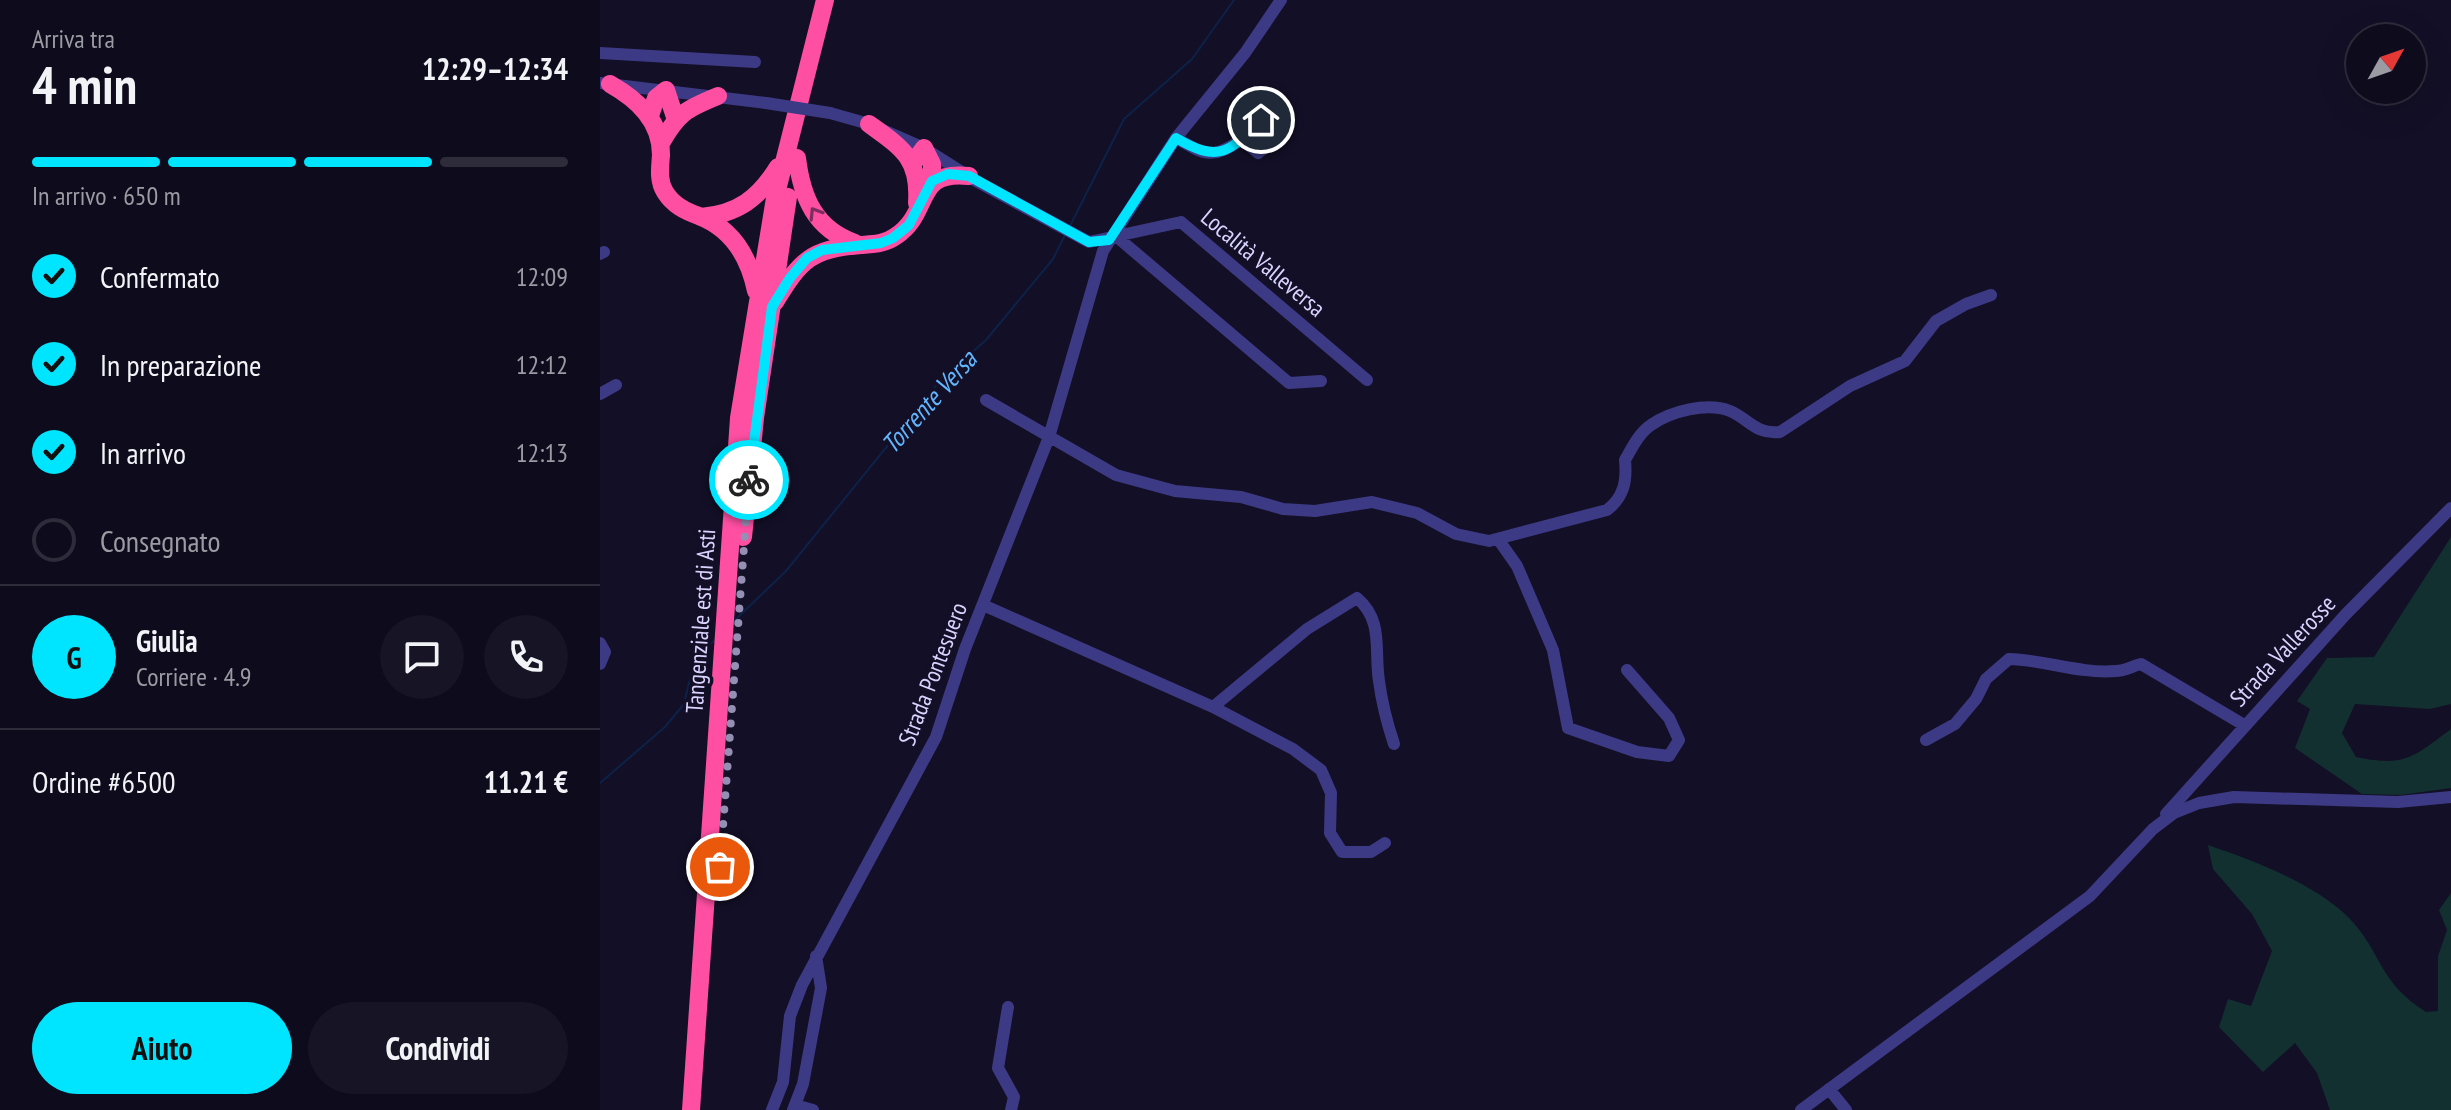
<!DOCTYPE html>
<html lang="it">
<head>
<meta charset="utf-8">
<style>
	body { margin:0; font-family:"PT Sans Narrow",sans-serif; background:#171425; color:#f1f3f6; height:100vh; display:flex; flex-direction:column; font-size:30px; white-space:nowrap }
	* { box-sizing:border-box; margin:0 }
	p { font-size:26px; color:#9b9ba3 }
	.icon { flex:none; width:44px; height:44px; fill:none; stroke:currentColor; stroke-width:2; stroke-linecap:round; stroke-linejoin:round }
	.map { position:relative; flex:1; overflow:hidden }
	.side { display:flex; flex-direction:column; background:#0e0b1c; width:600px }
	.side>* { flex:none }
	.needle { width:52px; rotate:50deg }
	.fabs { position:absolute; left:1746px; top:24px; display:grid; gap:16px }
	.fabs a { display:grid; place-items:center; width:80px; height:80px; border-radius:50%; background:#0e0b1c; box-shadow:0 8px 32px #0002,0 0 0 2px #2e2b3b; font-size:40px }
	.pin { position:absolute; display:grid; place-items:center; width:68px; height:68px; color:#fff; margin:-34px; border:4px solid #fff; border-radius:50%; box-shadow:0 2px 8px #0007 }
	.courier { position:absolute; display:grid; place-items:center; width:80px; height:80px; margin:-40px; border:6px solid #00e5ff; border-radius:50%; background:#fff; color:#222; box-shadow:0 2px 10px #0007 }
	.headline em { font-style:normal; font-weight:600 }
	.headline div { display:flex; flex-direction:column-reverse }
	.headline { display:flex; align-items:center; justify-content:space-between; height:136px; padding:0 32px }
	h1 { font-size:52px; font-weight:600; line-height:60px }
	.bar { display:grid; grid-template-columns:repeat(4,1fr); gap:12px 8px; align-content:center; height:96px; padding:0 32px }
	.bar i { height:10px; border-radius:6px; background:#2e2b3b }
	.bar .active { background:#00e5ff }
	.bar p { grid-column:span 4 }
	.line { display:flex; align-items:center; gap:20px; padding:0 32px; border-top:2px solid #2e2b3b }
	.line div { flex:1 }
	.round { display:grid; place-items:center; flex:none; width:84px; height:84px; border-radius:42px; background:#171425 }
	ol { padding:0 32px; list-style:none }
	li { display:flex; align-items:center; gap:24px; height:88px }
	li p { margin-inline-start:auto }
	li .icon { padding:8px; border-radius:50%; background:#00e5ff; color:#111; stroke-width:4 }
	li:last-child { color:#9b9ba3 }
	li i { width:44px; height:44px; border:4px solid #2e2b3b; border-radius:50% }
	.action { display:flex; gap:16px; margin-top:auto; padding:16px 32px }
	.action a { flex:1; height:92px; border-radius:48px; background:#00e5ff; color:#111; font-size:32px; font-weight:600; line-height:92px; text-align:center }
	.action a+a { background:#171425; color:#f1f3f6 }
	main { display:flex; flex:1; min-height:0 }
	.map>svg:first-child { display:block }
</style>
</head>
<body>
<main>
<section class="side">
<div class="headline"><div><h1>4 min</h1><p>Arriva tra</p></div><em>12:29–12:34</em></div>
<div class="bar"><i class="active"></i><i class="active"></i><i class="active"></i><i></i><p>In arrivo · 650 m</p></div>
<ol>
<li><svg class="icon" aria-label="check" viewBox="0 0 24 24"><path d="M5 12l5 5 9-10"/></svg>Confermato<p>12:09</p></li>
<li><svg class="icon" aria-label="check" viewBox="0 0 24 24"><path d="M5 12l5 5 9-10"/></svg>In preparazione<p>12:12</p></li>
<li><svg class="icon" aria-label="check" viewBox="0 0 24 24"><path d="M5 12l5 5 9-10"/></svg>In arrivo<p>12:13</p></li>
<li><i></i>Consegnato</li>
</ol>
<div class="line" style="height:144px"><b class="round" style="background:#00e5ff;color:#111">G</b><div><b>Giulia</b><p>Corriere · 4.9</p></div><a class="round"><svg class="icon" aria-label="chat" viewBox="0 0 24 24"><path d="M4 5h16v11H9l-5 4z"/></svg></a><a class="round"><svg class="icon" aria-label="phone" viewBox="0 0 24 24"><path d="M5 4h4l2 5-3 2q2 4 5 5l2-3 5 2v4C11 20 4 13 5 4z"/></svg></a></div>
<div class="line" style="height:104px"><div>Ordine #6500</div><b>11.21 €</b></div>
<div class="action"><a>Aiuto</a><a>Condividi</a></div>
</section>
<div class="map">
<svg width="1851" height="1110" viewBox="0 0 1851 1110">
	<rect width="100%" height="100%" fill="#130f26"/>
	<path fill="#12302f" d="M1851 537V704L1830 709 1755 704 1742 733 1756 757C1805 767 1812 758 1851 729V788L1801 795 1762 794 1695 748 1710 709 1697 701 1727 658 1774 657Z
		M1608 845C1652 860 1716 884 1749 918 1782 952 1778 982 1826 1012L1838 1011V956L1847 930 1839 910 1851 893V1110H1730L1717 1073 1695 1043 1663 1072 1619 1027 1628 999 1651 1006 1672 951 1652 914 1613 869Z"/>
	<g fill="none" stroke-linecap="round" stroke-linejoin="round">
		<path stroke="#0c2248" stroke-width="2" d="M470 226 524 119 592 59 634 0
			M135 620 186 571 340 381 386 340 453 259 465 235
			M0 783 65 727 84 704 95 658 116 639"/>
		<path stroke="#3d3a85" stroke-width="12" d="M0 53 155 62
			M0 83 166 103
			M230 113 269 124 324 148 376 181 489 242 581 222 767 380
			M576 138C605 155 613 160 642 139L658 153 669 144 667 127 661 120 642 139
			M517 237 689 383 721 381
			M0 254 4 252
			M0 394 16 385
			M386 400 516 475 575 491 641 497 683 509 715 511 772 502 817 513 856 534 889 541 1007 510C1024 497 1027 481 1025 460 1032 448 1039 433 1051 425 1071 411 1107 402 1130 411 1149 419 1156 435 1180 432L1250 386 1305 361 1336 321 1366 304 1391 295
			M898 539 917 566 953 650 968 728 1037 752 1069 756 1079 740 1069 718 1027 670
			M383 605 613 707 693 749 721 770 731 793 730 833 742 852H771L785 843
			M0 643 5 652 0 664
			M613 707 707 629 757 598C784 621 774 650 779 681 782 704 787 723 794 744
			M1326 740 1355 724 1376 699 1386 679 1409 659C1446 660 1479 674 1516 671 1525 671 1532 666 1541 664L1644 725
			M1566 814 1746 614 1851 508
			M408 1007 398 1068 414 1097 411 1110
			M1229 1089 1246 1110
			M195 1105 213 1110
			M172 1110 183 1082 190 1016 202 985 336 737 365 649 449 437 503 251 576 138 645 53 681 0
			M193 1110 203 1084 221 988 216 956
			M1201 1110 1490 896 1553 829 1574 813 1599 803 1634 797 1798 802 1851 797"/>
		<path stroke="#ff4fa3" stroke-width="18" d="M10 84C38 100 61 121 61 155 60 168 58 181 65 192 73 205 85 211 99 216 133 229 149 257 156 291
			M50 116 56 98 66 90 75 117
			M269 124C302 148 320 158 317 203
			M61 143C78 113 86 109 118 96
			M197 158C202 198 215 229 255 243
			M313 163 324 148 332 164V181
			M101 217C138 214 159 198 178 167
			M175 302C201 260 210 249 261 245 274 244 285 244 296 236 332 212 313 170 369 176
			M143 537 155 418 188 197
			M91 1110 139 418 175 198 225 0"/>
		<path stroke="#3d3a85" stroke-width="12" d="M166 103 230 113"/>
	</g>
	<defs><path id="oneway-chevron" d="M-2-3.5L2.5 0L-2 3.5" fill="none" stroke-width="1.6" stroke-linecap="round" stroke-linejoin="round" transform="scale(2)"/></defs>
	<use stroke="#7d2c5e" href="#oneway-chevron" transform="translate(215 213) rotate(-122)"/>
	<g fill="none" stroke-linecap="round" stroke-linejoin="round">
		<path stroke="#948fb3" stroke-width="8" stroke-dasharray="0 14.4" d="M120 867 149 480"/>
		<path stroke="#00e5ff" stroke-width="10" d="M149 480 172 307 190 278 207 258 222 250 281 243 293 238 309 225 332 181 348 174 369 176 489 242 509 240 576 138C618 163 629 153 661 120"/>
	</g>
	<g text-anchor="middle" stroke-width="7" stroke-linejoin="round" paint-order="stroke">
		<g font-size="24" fill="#d9d4ff" stroke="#130f26">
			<text transform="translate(663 263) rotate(40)" y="8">Località Valleversa</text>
			<text transform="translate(101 621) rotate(-86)" y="8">Tangenziale est di Asti</text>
			<text transform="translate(1683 651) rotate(-47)" y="8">Strada Vallerosse</text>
			<text transform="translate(333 674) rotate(-69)" y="8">Strada Pontesuero</text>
		</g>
		<g font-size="26" font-style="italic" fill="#62b6ff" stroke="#130f26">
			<text transform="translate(329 402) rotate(-48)" y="9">Torrente Versa</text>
		</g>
	</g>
</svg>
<div class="fabs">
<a><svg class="needle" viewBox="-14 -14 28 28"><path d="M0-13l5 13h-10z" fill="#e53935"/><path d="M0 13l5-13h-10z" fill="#9b9ba3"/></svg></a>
</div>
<div class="pin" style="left:120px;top:867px;background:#ea580c"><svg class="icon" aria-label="bag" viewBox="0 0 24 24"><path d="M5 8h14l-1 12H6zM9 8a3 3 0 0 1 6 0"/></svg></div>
<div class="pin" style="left:661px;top:120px;background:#1f2937"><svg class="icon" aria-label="home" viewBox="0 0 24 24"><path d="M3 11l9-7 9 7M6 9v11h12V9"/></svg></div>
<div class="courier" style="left:149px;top:480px"><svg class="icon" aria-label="bike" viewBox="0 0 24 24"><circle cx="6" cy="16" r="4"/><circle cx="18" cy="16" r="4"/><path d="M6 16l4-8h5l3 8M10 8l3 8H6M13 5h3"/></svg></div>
</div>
</main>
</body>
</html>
